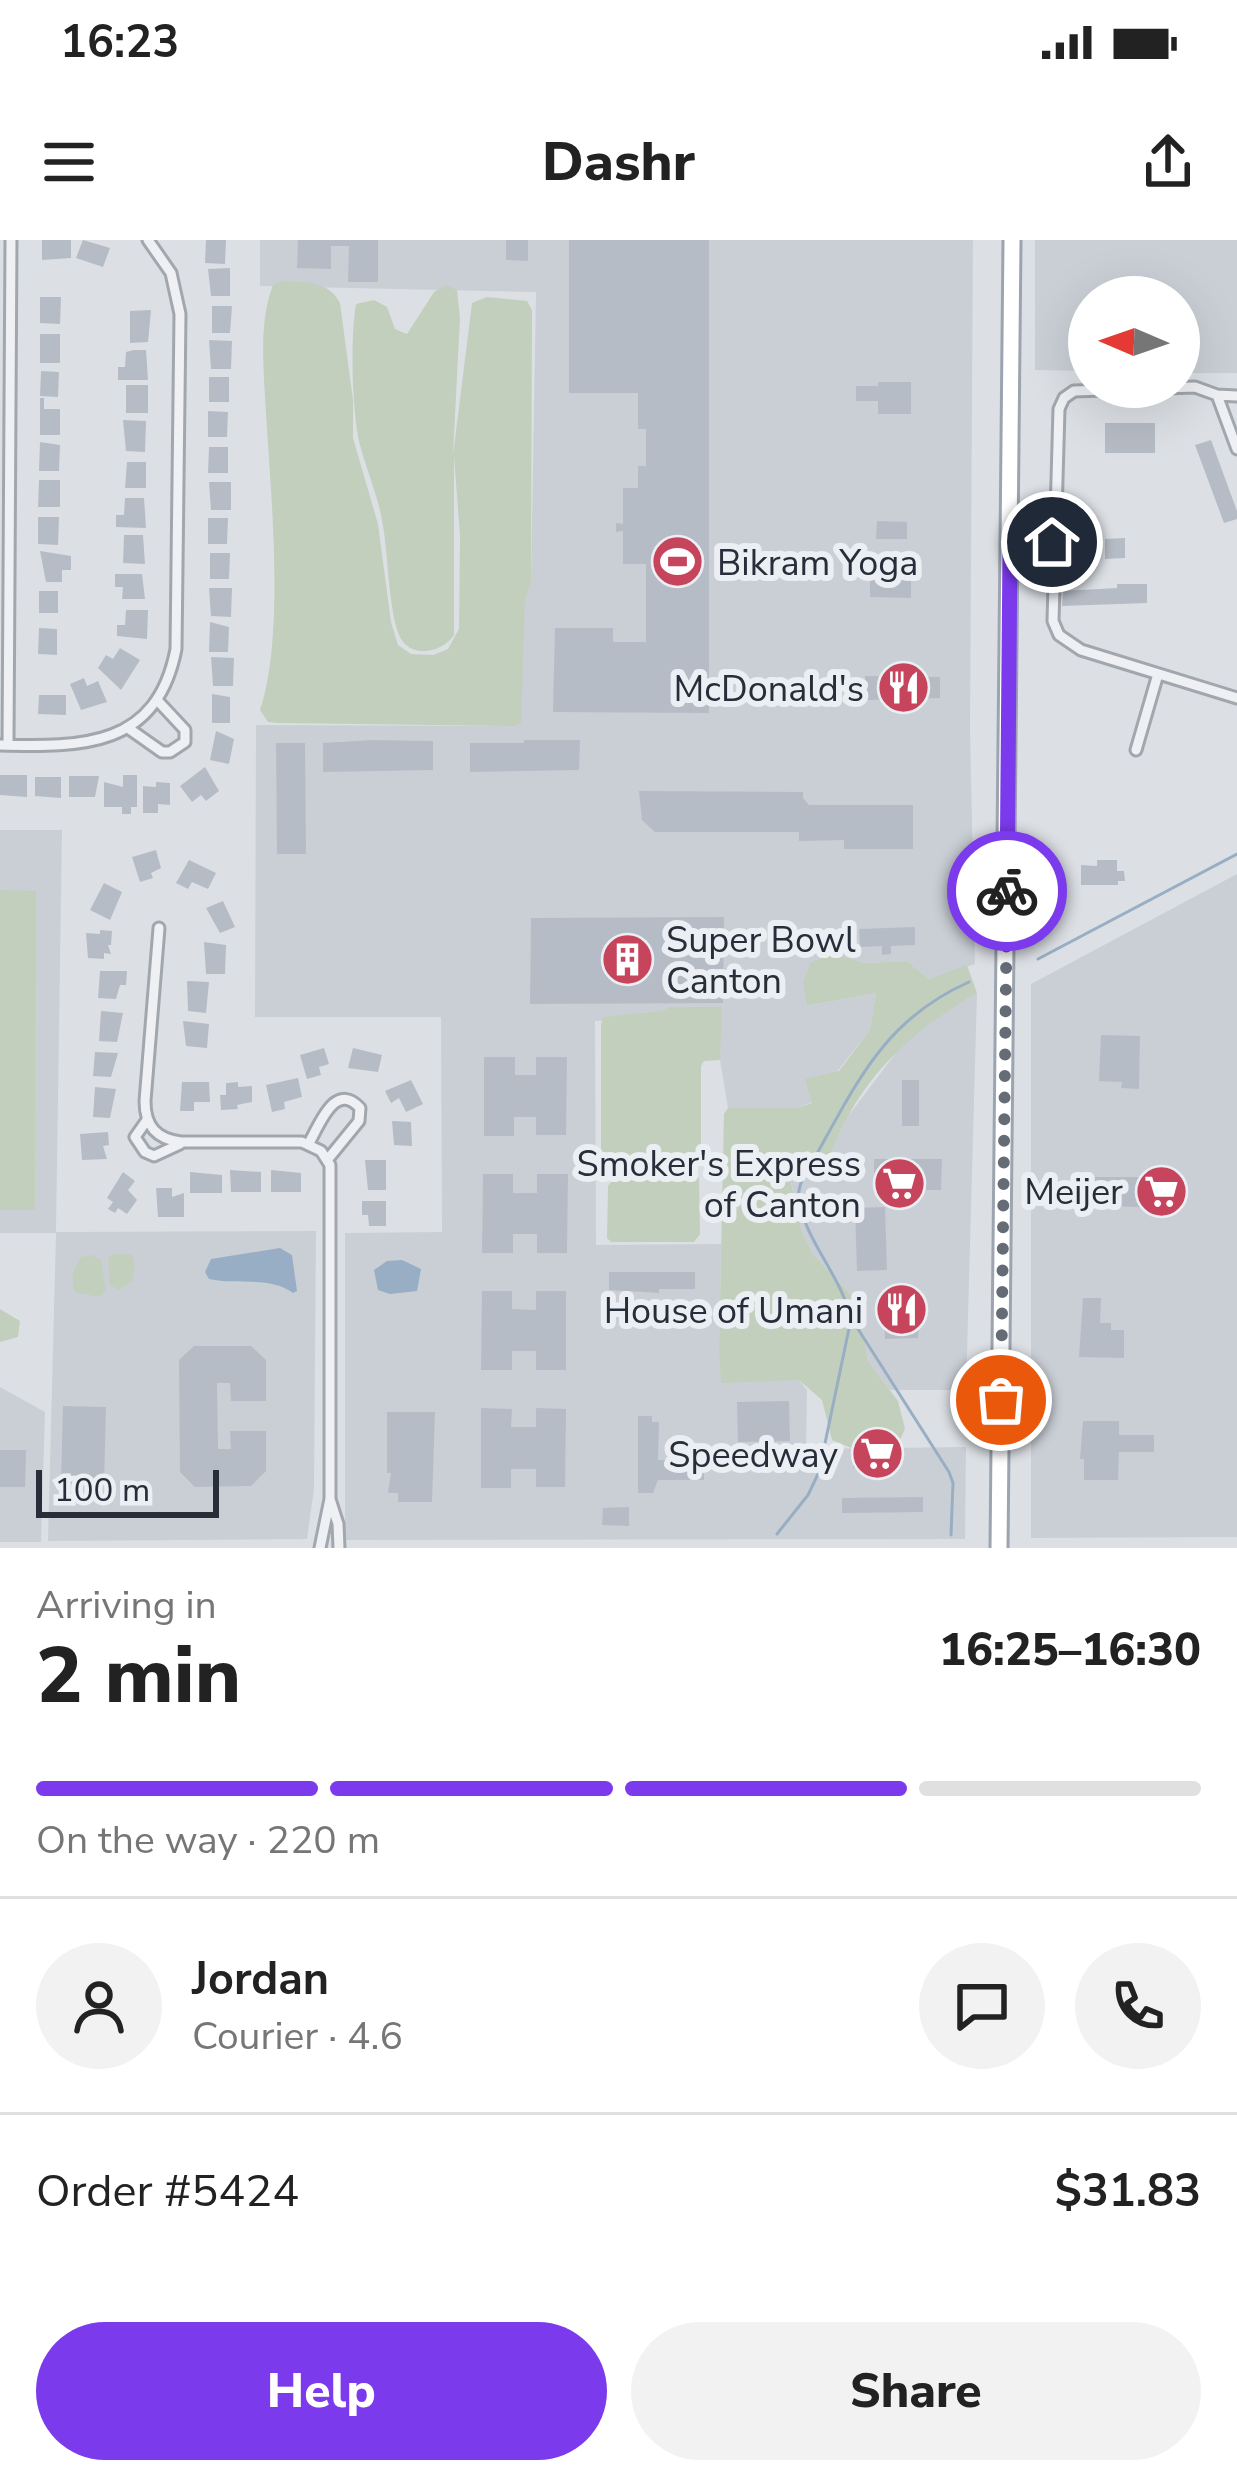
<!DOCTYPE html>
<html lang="en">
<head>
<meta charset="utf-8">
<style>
	body { margin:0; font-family:"Nunito Sans",sans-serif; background:#f2f2f2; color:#222; height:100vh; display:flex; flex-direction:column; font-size:45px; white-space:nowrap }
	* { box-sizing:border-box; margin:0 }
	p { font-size:39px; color:#767676 }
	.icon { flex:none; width:66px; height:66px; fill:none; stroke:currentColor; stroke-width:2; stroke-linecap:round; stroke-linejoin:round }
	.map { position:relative; height:1308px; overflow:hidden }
	.drawer { display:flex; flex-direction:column; background:#fff; flex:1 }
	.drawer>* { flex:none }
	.needle { width:78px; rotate:272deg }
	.buttons { position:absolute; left:1068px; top:36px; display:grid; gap:24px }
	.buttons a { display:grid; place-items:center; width:132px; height:132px; border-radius:50%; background:#fff; box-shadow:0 12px 48px #0002; font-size:60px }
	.scale { position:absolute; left:36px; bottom:30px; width:183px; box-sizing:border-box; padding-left:12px; border:6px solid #272e3a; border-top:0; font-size:33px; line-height:42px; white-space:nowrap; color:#272e3a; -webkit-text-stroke:9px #ebeef3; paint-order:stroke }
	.pin { position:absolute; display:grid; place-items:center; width:102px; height:102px; color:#fff; margin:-51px; border:6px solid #fff; border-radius:50%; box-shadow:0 3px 12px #0007 }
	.courier { position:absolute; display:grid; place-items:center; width:120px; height:120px; margin:-60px; border:9px solid #7c3aed; border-radius:50%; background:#fff; color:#222; box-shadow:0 3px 15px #0007 }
	.overview em { font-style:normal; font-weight:800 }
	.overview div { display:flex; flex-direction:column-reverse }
	.overview { display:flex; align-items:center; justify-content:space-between; height:204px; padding:0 36px }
	h1 { font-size:78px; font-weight:800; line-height:90px }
	.bar { display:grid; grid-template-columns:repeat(4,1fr); gap:18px 12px; align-content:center; height:144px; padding:0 36px }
	.bar i { height:15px; border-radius:9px; background:#e0e0e0 }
	.bar .active { background:#7c3aed }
	.bar p { grid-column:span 4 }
	.line { display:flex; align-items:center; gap:30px; padding:0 36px; border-top:3px solid #e0e0e0 }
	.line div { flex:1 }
	.round { display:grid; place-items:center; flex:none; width:126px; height:126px; border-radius:63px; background:#f2f2f2 }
	.primary-button { display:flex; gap:24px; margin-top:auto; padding:24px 36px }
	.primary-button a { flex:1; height:138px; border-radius:72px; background:#7c3aed; color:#fff; font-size:48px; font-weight:800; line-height:138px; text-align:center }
	.primary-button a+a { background:#f2f2f2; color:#222 }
	.status { display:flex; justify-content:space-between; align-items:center; height:84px; padding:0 60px; background:#fff; direction:ltr }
	.status svg { height:33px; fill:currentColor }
	header { display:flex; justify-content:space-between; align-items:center; height:156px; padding:0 36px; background:#fff; font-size:54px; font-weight:800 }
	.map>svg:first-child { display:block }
</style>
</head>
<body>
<div class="status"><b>16:23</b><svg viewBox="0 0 49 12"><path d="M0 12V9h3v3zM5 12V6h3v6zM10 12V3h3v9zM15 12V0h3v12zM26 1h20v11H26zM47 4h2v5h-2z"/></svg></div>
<header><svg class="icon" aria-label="menu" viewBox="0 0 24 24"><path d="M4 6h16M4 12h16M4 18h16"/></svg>Dashr<svg class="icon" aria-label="share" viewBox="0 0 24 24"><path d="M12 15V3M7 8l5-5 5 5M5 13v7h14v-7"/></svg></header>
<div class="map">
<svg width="1237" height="1308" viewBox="0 0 1237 1308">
	<rect width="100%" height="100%" fill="#dce0e5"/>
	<path fill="#cacfd6" d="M260 0H973L970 490 975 724 929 739 907 721 865 723 834 714 808 766 876 753 870 790 813 862 797 868H728L720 820V779L595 781 596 1005 721 1004 719 1108 799 1140 807 1150 806 1209 966 1207 965 1299 345 1300V993L442 992 441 777H255L256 485 515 486 519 362 531 343 536 52 260 46Z
		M1035 0H1237V133H1179V57H1089V131L1035 130Z
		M0 590H62L56 992 316 991 314 1249 307 1299 48 1301 56 993H0Z
		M1237 634V1297L1031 1298V744Z
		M977 753 966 1150H890L868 1121 857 1061 812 1013 801 989 790 937 825 924 846 879 901 806 928 782Z
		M0 1147 45 1172 41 1302H0Z"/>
	<path fill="#c2cfbd" d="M282 41C306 43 328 40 340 63L353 160V198L378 284 391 382 398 405 411 414 433 415 448 409 459 389 460 296 454 216V395C442 413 411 419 400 397 389 375 388 314 383 286 379 258 367 232 360 205 352 173 350 97 356 64L374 60 387 67 395 89 407 94 434 52 446 45 457 50 460 78 453 215 472 63 487 57 527 61 532 70 531 343 525 359 521 483 515 486 277 483 268 482 260 470C285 396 271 255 266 174 264 133 258 83 273 45Z
		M0 650 36 651 35 970H0Z
		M834 714 865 723 907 721 929 739 967 725 977 753C922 785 876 823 846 880 838 894 833 910 825 924L790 938 801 989 812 1013 857 1061 868 1121 898 1161 905 1189 897 1206 861 1212 832 1200 822 1160 799 1140 721 1143 719 1108 724 874 728 868H797L812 863 805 839 839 831 870 790 876 753 807 766 803 742 811 722Z
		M670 767H722L720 820 704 821 701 826V926L609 927 601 921V784L604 777 662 771Z
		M618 933H693L699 938 700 994 694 1002H611L607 998 608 946Z
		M113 1014 132 1015 135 1026 132 1041 119 1050 110 1045 108 1018Z
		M92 1015 101 1020 106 1050 98 1057 75 1052C70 1039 73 1028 81 1017Z
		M0 1069 20 1081 18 1097 0 1102Z"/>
	<path fill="#98aec4" d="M280 1008 292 1015 297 1051 293 1053C271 1036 236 1045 209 1039L205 1032 211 1019Z
		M402 1020 421 1029 417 1051 390 1054 378 1050 374 1030 387 1021Z"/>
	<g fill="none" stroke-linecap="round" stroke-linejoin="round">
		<path stroke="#98aec4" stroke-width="3" d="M1038 719 1237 614
			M777 1294 808 1255 819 1232 851 1079
			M951 1295 953 1243 949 1232 851 1078C840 1034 806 1002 799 960 796 943 811 925 819 910 860 836 888 778 969 742"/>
	</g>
	<path fill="#b6bcc5" d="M42 0H71V18L42 20Z
		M83 0 110 8 103 27 76 18Z
		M206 0H226L225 24 205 23Z
		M298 0H378V42H348L349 6H331V29L297 28Z
		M506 0H528V21L506 20Z
		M569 0H709V473L553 472 555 388H613V402H646V324H623V291L616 292V283L623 284V248H638V226H646V189H638V153H569Z
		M230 28V56H211L208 29Z
		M40 57H61L60 84 40 83Z
		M212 66H232L230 93H212Z
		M151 70 148 102 130 103V71Z
		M40 94H60V123H40Z
		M209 100 232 101 231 129H211Z
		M134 110H146L148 140H118V127H125L126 112Z
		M41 131 59 132 58 157 40 156Z
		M209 137H229V162H209Z
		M878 142H911V174H878V161H856V146H878Z
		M126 145H148V173H126Z
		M40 158H44V169H60V195H40Z
		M208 171 228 172 227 197H208Z
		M123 180 146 181 145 212 126 211Z
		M1105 183H1155V213H1105Z
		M1211 200 1237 271V279L1224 283 1195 205Z
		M40 202 60 205 59 231H39Z
		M209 207H228V233H208Z
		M127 222H146V248H125Z
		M39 240H60V267H38Z
		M209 242H231V270H211Z
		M125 258H144L146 288 116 287V275H124Z
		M38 277H59L58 305 38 304Z
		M208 278H228L227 304H208Z
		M877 281 907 282V299H876Z
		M124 295H143L145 324 123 323Z
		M1078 298 1094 299V319H1078Z
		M1125 298V318L1105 319V299Z
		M40 311 71 316V330H62V342H46Z
		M210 313H230L229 339H210Z
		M882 315H892L902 337H911V358L870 357V337H891Z
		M115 334H142L145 359H122L123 347H115Z
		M1117 344H1147V363L1062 366 1063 351 1117 348Z
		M209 348H232L231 377 211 376Z
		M39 351H58V373H39Z
		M126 370H148L147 399 117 396V385H125Z
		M210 382 229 387 228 412H209Z
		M39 388 57 389V415L38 414Z
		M120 408 140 420 121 450 98 428 106 415 113 419Z
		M211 417 234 418 233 446H213Z
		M865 436 940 437V458L867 460Z
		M84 438 87 446 98 441 107 462 81 470 70 444Z
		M212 454 230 457V483H212Z
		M39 455H66V475L38 474Z
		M216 491 234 499 229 524 210 520Z
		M373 500 433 501V530L323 532V503Z
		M524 500H580L579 530 470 532V503H524Z
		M276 503H305L306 614H277Z
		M205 527 219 551 206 561 201 555 192 562 180 546Z
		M0 535H27V557L0 555Z
		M123 535H137V567H131V574H122V567H104V542L123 547Z
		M69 536H99L95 557H69Z
		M35 537H61V558L35 556Z
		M156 542 170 543V565L158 564V573H143V546L156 547Z
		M639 551 803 552V558L809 565H913V609H844V600L799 601V592H655L642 580Z
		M156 610 161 628 151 633 153 638 140 642 132 617Z
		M189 620 216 633 208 649 192 642 188 649 176 643Z
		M1097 620H1117V631H1124L1125 641H1118V645H1081V625L1097 626Z
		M104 643 122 652 110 680 90 670Z
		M223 661 235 687 220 693 206 668Z
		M724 677 723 763 530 764 531 678Z
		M915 687V705L891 706V714L882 715V706L860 707 859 689Z
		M100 690 112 691 111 705H108L111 714 104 713V719L88 718 86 693 100 694Z
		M204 702 226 705 225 734H206Z
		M100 731H127L126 745H120L116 759 98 758Z
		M187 741 209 742 206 773 188 771Z
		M101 771 123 773 117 802 99 801Z
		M183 781 209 784 207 808 186 806Z
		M1101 795 1140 796 1139 849 1121 848 1122 842 1099 841Z
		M324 808 329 824 319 827 321 835 307 839 300 815Z
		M353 808 382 815 378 832 348 828Z
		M95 812 118 813 111 837 93 836Z
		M484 817H515V835H536V817H567L566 895H536V877H514V896H484Z
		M298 838 302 857 284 862 285 869 272 872 266 845Z
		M411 840 423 864 406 872 399 858 391 863 385 851Z
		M902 840H919V886H902Z
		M182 842H209L210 862H194V871H180Z
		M238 842V847L252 846V862L237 865 238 869 221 870 220 855H226V843Z
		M95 847 116 849 110 878 93 877Z
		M392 881 411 882 412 906 394 905Z
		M108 892 109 905 103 906 107 919 82 920 80 894Z
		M874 919H942L941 950H874Z
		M365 920H386V950H368Z
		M230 930 261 932V952H231Z
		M271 930 301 933V952H271Z
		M123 932 135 941 128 950 137 960 127 974 118 968 115 973 108 969 113 962 107 958Z
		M190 932 222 935V953H190Z
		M1152 933H1174V969L1095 965V937H1152Z
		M483 934H513V953H537V934H568L567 1013H537V994H513V1013H482Z
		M156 948H172V957L184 953V977H158Z
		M362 961H386V986H369L368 975H362Z
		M885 967 887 1030 857 1031 855 968Z
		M609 1032H695V1049H659V1053L609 1050Z
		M482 1051H512V1069L536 1070V1051H566V1130H536V1111H512V1130H481Z
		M913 1056V1060H921L918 1098 885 1099 883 1057Z
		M1083 1058H1101L1100 1083H1111V1090H1124V1118L1079 1117Z
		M194 1106H251L266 1120V1161H231L230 1143H217L218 1209H231L230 1191H266V1231L251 1246 195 1247 180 1232 179 1120Z
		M789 1161 790 1201 738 1202 737 1162Z
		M63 1166 106 1167 104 1245 61 1244Z
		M481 1168 512 1169 511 1187H536V1168L566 1169 565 1247H536V1229H511V1248H481Z
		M387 1172H435L432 1262H398V1253H388L391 1233H387Z
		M638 1176H652V1182H659L658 1220 704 1221V1240H658L653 1253H638Z
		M1083 1181H1119V1195H1154V1212H1119L1118 1240H1084V1219H1080Z
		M853 1201H901V1228H853Z
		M0 1210H26L25 1247H0Z
		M923 1257V1272L842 1273V1258Z
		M629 1267V1286L602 1285 603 1268Z"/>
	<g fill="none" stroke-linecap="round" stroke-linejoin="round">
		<defs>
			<path id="minor" d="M1217 155 1195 147 1074 151 1064 158 1059 169 1053 381 1059 395 1081 410 1237 458
				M1237 156 1217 155 1237 209
				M1035 294 1051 302 1055 310 1048 321 1027 325 1009 308 1020 297Z
				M128 488 162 512H170L185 502V490L157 460
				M0 505C82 507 157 508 176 409L180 74 171 33 148 0
				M8 505 11 0
				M1136 510 1158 434
				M159 688 145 861C145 886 156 899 181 902H302L321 911 330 925V1259
				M147 880 135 897 145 912 154 916 180 904
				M309 903C320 884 335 841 360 868L359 881 328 919
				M320 1308 330 1259 338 1284 339 1308"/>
			<path id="primary" d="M999 1308 1012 0"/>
		</defs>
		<use href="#minor" stroke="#a2a7ae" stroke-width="15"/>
		<use href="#primary" stroke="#9ca4b0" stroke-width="21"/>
		<use href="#minor" stroke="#eef0f4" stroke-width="9"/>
		<use href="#primary" stroke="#fff" stroke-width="15"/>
	</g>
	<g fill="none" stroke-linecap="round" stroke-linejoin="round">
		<path stroke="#666c76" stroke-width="12" stroke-dasharray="0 21.6" d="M1001 1160 1007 651"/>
		<path stroke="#7c3aed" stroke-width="15" d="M1007 651 1010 308C1021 329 1042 330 1054 310L1052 302"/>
	</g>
	<defs>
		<symbol id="stadium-disc" viewBox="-11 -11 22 22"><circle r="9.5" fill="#c6455c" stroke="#ebeef3"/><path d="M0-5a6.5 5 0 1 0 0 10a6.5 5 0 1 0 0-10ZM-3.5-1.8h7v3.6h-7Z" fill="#fff"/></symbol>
		<symbol id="restaurant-disc" viewBox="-11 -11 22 22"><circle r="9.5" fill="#c6455c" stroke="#ebeef3"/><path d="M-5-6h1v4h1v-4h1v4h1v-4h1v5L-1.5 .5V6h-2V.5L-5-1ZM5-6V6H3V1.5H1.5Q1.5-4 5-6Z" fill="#fff"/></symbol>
		<symbol id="building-disc" viewBox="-11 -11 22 22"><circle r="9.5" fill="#c6455c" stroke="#ebeef3"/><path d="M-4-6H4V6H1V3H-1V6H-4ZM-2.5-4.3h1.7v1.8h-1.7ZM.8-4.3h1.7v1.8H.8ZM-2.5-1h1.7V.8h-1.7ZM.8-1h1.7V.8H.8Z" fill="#fff"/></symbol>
		<symbol id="supermarket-disc" viewBox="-11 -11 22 22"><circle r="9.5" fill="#c6455c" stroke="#ebeef3"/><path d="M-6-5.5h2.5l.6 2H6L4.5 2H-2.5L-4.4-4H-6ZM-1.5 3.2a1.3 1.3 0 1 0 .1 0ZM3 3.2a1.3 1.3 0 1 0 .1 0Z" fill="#fff"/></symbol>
	</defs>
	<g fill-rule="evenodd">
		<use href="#stadium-disc" x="648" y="292" width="59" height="59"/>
		<use href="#restaurant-disc" x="874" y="418" width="59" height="59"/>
		<use href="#building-disc" x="598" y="690" width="59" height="59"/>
		<use href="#supermarket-disc" x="870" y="914" width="59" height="59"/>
		<use href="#supermarket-disc" x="1132" y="922" width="59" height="59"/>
		<use href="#restaurant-disc" x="872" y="1040" width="59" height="59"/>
		<use href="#supermarket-disc" x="848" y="1184" width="59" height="59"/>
	</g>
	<g text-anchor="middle" stroke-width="12" stroke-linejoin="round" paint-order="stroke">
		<g font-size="36" fill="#272e3a" stroke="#ebeef3" text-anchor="end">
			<text x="717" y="335" text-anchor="start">Bikram Yoga</text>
			<text x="864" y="461">McDonald's</text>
			<text x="666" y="712" text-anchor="start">Super Bowl<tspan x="666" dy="41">Canton</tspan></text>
			<text x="861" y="936">Smoker's Express<tspan x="861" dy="41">of Canton</tspan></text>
			<text x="1123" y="964">Meijer</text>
			<text x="863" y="1083">House of Umani</text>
			<text x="838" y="1227">Speedway</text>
		</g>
	</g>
</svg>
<div class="buttons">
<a><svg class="needle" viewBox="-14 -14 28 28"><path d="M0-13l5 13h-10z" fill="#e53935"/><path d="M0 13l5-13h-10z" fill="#767676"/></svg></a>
</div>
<div class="scale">100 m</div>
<div class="pin" style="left:1001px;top:1160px;background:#ea580c"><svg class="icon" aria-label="bag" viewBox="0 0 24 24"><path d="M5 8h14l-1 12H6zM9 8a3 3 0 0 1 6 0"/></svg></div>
<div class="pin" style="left:1052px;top:302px;background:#1f2937"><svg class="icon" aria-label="home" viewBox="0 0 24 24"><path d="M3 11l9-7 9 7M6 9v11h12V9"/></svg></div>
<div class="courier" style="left:1007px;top:651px"><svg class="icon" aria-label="bike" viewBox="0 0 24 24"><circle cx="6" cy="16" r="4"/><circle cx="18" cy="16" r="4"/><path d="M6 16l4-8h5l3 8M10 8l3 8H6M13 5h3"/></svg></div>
</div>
<section class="drawer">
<div class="overview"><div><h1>2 min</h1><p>Arriving in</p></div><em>16:25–16:30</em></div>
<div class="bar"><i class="active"></i><i class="active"></i><i class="active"></i><i></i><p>On the way · 220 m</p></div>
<div class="line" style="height:216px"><a class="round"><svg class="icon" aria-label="person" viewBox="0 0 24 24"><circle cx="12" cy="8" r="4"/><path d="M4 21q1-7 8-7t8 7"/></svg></a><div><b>Jordan</b><p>Courier · 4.6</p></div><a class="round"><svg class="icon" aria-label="chat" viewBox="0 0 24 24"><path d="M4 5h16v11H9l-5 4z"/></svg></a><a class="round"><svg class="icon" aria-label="phone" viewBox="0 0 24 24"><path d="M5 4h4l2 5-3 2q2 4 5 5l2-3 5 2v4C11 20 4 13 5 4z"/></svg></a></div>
<div class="line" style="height:156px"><div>Order #5424</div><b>$31.83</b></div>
<div class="primary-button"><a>Help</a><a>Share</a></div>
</section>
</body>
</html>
